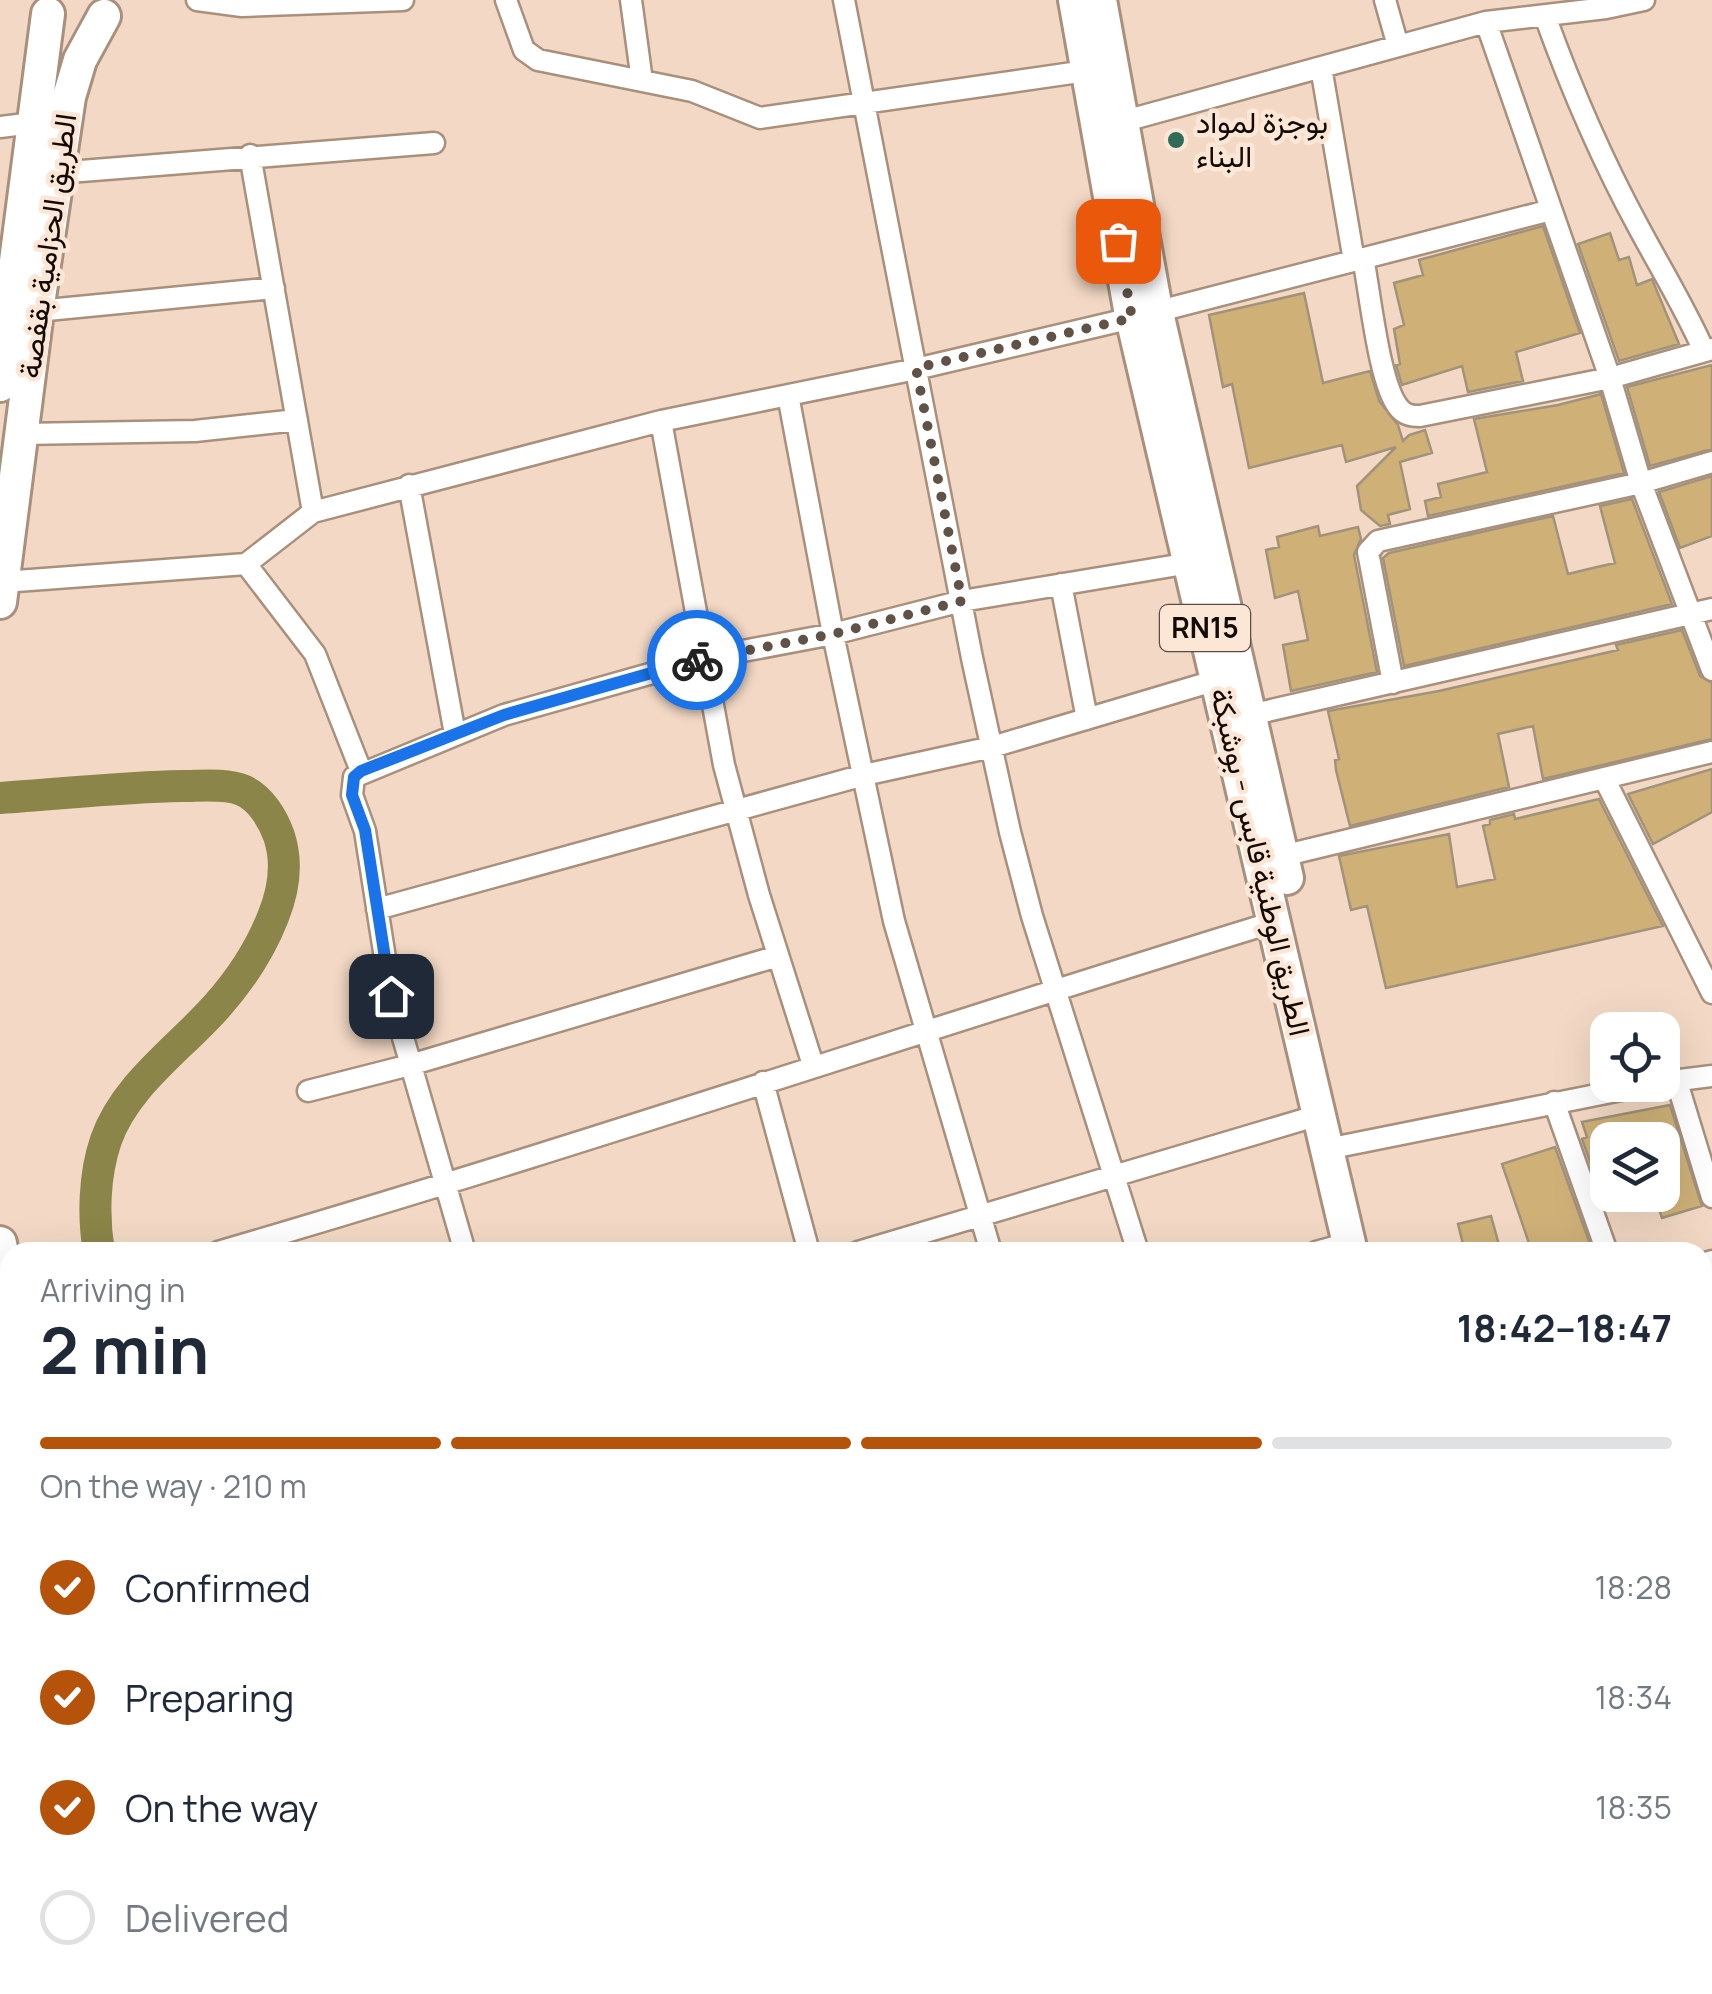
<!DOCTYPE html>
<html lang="en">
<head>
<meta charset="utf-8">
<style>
	body { margin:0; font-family:Manrope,Vazirmatn,sans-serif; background:#f6f6f7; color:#1f2937; height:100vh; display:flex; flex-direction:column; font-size:38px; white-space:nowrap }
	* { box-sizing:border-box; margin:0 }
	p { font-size:32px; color:#747a83 }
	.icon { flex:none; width:55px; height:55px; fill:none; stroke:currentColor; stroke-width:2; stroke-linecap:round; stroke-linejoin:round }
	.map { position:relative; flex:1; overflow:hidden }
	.drawer { position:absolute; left:0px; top:1242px; width:1712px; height:752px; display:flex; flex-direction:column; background:#fff; border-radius:30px 30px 0 0; box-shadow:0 10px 40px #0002 }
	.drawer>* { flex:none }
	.buttons { position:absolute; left:1590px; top:1012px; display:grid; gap:20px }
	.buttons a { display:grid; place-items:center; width:90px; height:90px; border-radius:20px; background:#fff; box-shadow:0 10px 40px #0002; font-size:50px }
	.pin { position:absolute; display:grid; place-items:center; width:85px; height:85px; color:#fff; margin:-42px; border-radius:20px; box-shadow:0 5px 15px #0006 }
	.courier { position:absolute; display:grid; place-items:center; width:100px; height:100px; margin:-50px; border:8px solid #1a73e8; border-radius:50%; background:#fff; color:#222; box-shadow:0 2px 12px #0007 }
	.headline em { font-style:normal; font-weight:700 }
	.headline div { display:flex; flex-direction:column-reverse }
	.headline { display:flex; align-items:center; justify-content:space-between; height:170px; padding:0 40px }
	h1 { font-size:65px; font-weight:700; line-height:75px }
	.bar { display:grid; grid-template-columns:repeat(4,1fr); gap:15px 10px; align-content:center; height:120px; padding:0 40px }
	.bar i { height:12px; border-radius:8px; background:#e0e1e3 }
	.bar .selected { background:#b45309 }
	.bar p { grid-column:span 4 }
	ol { padding:0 40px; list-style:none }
	li { display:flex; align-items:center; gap:30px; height:110px }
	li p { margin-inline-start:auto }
	li .icon { padding:10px; border-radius:50%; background:#b45309; color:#fff; stroke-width:4 }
	li:last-child { color:#747a83 }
	li i { width:55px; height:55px; border:5px solid #e0e1e3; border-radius:50% }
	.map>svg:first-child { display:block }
</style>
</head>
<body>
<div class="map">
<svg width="1712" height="1994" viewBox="0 0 1712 1994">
	<rect width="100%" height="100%" fill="#f3d9c5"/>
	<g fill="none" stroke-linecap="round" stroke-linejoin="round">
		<path stroke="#8b8549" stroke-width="5" d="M0 1799 10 1803
			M117 1994 119 1985"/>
		<path stroke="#8b8549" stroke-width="32" d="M0 798C61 794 121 787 182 786 200 786 226 783 242 790 260 797 273 819 279 836 288 863 284 890 273 917 260 950 241 979 217 1006 180 1048 125 1085 106 1140 94 1175 93 1217 99 1252
			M475 1985 476 1994"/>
	</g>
	<path fill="#cfb178" stroke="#a1937a" stroke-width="2.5" d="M1543 226 1580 333 1516 352 1523 381 1468 392 1462 366 1402 385 1396 365 1400 364 1394 329 1404 325 1394 283 1423 275 1419 260Z
		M1610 233 1619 260 1629 257 1637 285 1652 279 1679 344 1619 361 1578 244Z
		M1304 293 1323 383 1370 371 1379 401 1398 425 1403 441 1409 435 1425 430 1432 453 1400 462 1410 509 1388 515 1390 524 1380 526 1361 510 1357 486 1396 447 1346 462 1342 445 1249 468 1232 384 1223 387 1209 315Z
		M1712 365V449L1650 466 1627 387Z
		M1601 394 1624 473 1428 516 1425 501 1441 497 1438 484 1487 472 1474 419 1558 405Z
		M1712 476V536L1680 548 1659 492Z
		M1632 499 1672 604 1404 666 1383 558 1389 553 1553 516 1568 574 1597 567 1615 563 1600 506Z
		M1318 526 1320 536 1358 527 1361 539 1354 555 1377 672 1291 691 1283 645 1308 640 1298 591 1275 598 1266 550 1279 547 1277 537Z
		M1682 630 1700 676 1712 683V739L1543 779 1533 726 1498 734 1509 787 1350 826 1336 770 1335 760 1339 759 1328 711 1439 691 1618 650 1616 645Z
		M1712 769V812L1653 844 1628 794Z
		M1599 799 1663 926 1386 988 1367 906 1351 910 1339 856 1449 834 1457 887 1495 879 1483 826 1490 824V820L1514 814 1515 819Z
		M1670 1105 1702 1206 1662 1218 1654 1195H1662V1140H1608V1187L1600 1190 1582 1139 1587 1137 1582 1122Z
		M1555 1147 1593 1252H1532L1502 1164Z
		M1491 1216 1501 1252H1465L1458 1224Z"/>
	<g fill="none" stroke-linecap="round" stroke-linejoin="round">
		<defs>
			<path id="minor" d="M197 0 242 6 403 0
				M506 0 524 50 538 60 692 91 760 118 1086 71
				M631 0 642 81
				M844 0 972 658 1010 832 1032 916 1138 1252
				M1385 0 1398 46
				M1545 16C1571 88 1602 160 1639 228 1661 269 1685 308 1704 351
				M1486 22 1610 378 1641 483 1712 670
				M1321 67 1354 261
				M1121 122 1486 22 1606 8 1644 0
				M0 127 33 123
				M250 155 313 512 246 564 315 654 361 771
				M56 173 434 143
				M1363 258C1370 292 1379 385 1399 408 1405 415 1411 416 1420 416L1610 378 1712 349
				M37 311 274 288
				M788 395 833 634 894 921 991 1252
				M661 421 724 765 759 895 813 1065
				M23 434 195 431 297 420
				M409 485 455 734
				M313 512 661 421 916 369 1132 318 1551 210
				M3 582 246 564
				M1061 584 1087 719
				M1393 683 1368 552 1378 541 1641 483 1712 462
				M1241 717 1712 609
				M1604 778 1712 993
				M1282 856 1712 752
				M377 909 864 775 992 747 1217 680
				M1676 1079 1712 1197
				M763 1082 809 1252
				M1664 1082 1712 1076
				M308 1091 410 1065 778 956
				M1554 1102 1607 1252
				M1327 1149 1646 1085
				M218 1252C572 1149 921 1030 1274 922
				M465 1252 391 996 365 831 352 795 354 777 504 715 706 658 833 634 962 601 1190 563
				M858 1252 1319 1115
				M1316 1252 1349 1243
				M1702 1264 1712 1261
				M1702 1412 1712 1409
				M1702 1555 1712 1553
				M1702 1784 1712 1780
				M1702 1961 1712 1959
				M742 1985 746 1994
				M1019 1994 1035 1985
				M1309 1994 1325 1985
				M1582 1994 1615 1985"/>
			<path id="primary" d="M1075 0 1130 309 1351 1252
				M1100 0 1155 304 1287 878
				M0 385 48 14
				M0 602 37 311 69 97 80 60 104 16
				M0 1243 10 1298
				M0 1374 10 1413
				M215 1985 219 1994
				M244 1985 247 1994
				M1522 1985 1524 1994"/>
		</defs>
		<use href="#minor" stroke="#a8907d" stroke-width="25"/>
		<use href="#primary" stroke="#a8907d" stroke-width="38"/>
		<use href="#minor" stroke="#fff" stroke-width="20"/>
		<use href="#primary" stroke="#fff" stroke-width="32"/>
	</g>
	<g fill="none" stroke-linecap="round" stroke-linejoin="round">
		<path stroke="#615248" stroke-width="10" stroke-dasharray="0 18" d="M697 660 833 634 962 601 916 368 1132 318 1118 241"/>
		<path stroke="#1a73e8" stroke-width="12" d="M391 996 365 830 352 795 354 777 361 771 504 715 697 660"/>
	</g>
	<circle fill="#2f6b57" stroke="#fce7d7" stroke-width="4" cx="1176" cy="140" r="10"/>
	<g text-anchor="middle" stroke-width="9" stroke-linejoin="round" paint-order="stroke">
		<rect fill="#fce7d7" stroke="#584c44" stroke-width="2.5" x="1160" y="605" width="90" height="46" rx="8"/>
		<g font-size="28" font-weight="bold" fill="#120a05">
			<text x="1205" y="638">RN15</text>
		</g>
		<g font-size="30" fill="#120a05" stroke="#fce7d7" text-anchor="start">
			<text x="1196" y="133">بوجزة لمواد<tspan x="1196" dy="34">البناء</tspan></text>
		</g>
		<g font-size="30" fill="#120a05" stroke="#fce7d7">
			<text transform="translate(48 246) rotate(-82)" y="10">الطريق الحزامية بقفصة</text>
			<text transform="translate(1260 862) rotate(77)" y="10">الطريق الوطنية قابس - بوشبكة</text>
		</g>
	</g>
</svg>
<div class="buttons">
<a><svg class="icon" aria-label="locate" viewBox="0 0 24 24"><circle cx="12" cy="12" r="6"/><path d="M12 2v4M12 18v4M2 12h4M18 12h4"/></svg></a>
<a><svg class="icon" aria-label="layers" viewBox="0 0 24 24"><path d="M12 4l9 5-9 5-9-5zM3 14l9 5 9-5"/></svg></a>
</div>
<div class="pin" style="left:1118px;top:241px;background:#ea580c"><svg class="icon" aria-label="bag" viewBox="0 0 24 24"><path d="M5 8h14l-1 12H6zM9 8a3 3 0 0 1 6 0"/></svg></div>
<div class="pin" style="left:391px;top:996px;background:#1f2937"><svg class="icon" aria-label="home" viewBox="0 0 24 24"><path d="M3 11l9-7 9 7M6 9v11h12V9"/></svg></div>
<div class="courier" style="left:697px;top:660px"><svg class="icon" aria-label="bike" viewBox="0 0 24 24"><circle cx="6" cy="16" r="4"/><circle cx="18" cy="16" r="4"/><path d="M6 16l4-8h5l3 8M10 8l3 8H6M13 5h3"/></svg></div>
<section class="drawer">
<div class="headline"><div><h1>2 min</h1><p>Arriving in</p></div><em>18:42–18:47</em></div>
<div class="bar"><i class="selected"></i><i class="selected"></i><i class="selected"></i><i></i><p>On the way · 210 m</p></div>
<ol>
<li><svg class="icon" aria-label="check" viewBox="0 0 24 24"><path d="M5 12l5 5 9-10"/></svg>Confirmed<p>18:28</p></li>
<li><svg class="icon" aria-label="check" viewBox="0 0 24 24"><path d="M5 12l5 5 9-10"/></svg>Preparing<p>18:34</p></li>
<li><svg class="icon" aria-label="check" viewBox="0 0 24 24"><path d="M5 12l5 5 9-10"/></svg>On the way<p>18:35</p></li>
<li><i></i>Delivered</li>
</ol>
</section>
</div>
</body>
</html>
